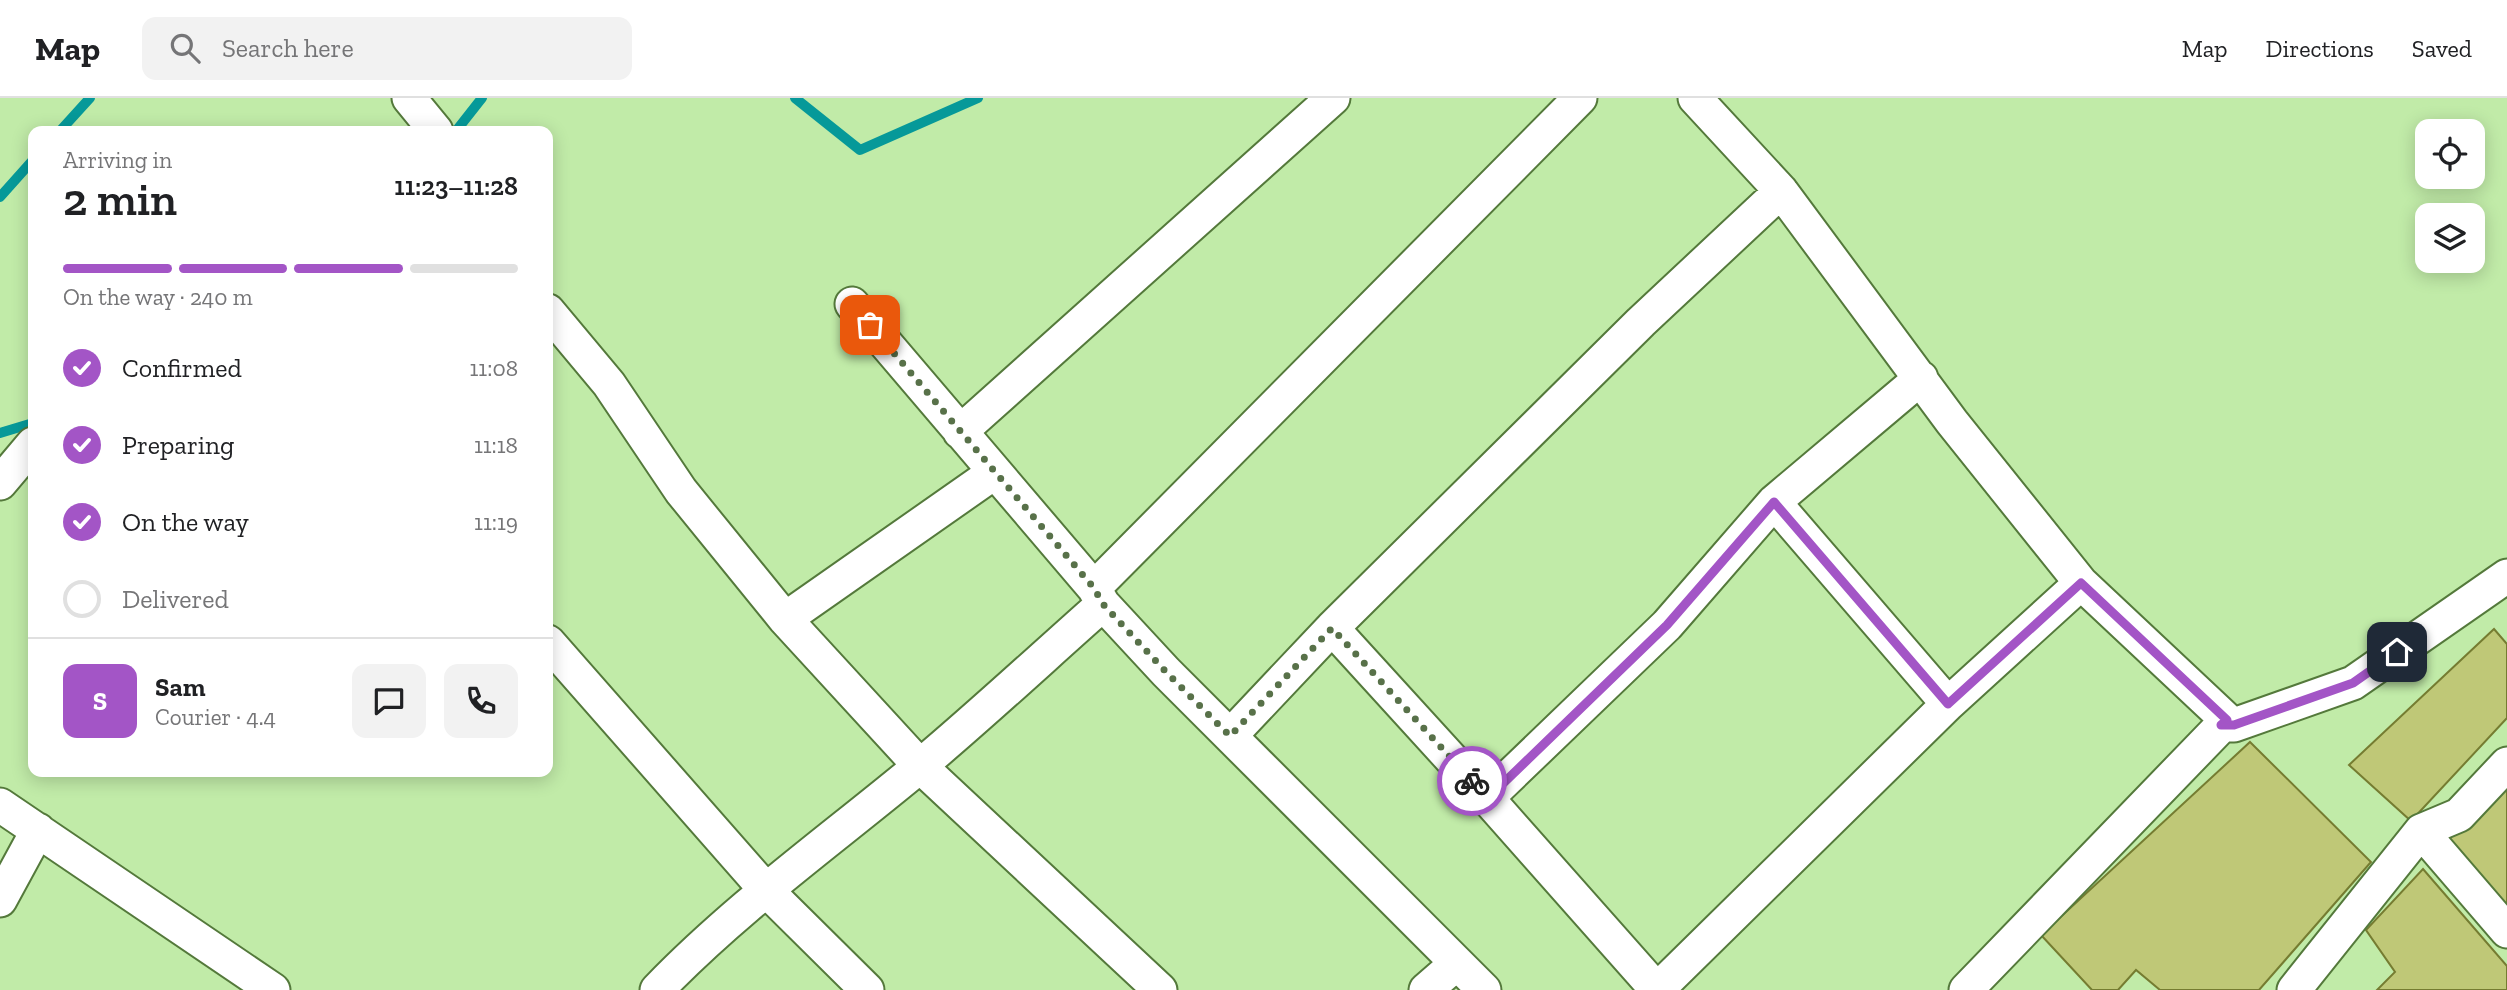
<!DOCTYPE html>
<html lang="en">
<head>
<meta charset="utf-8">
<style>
	body { margin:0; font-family:"Zilla Slab",serif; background:#f2f2f2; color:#202124; height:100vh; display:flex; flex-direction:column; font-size:26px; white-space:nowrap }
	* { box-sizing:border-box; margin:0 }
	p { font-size:23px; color:#757577 }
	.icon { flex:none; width:38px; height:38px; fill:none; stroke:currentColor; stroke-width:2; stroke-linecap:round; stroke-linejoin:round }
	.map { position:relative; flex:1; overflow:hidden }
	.panel { position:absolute; left:28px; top:28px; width:525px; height:651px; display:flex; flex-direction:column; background:#fff; border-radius:14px; box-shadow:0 4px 18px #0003 }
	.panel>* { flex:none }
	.tools { position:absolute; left:2415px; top:21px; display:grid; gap:14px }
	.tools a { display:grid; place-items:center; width:70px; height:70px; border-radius:14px; background:#fff; box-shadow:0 4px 18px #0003; font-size:35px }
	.pin { position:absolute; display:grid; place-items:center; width:60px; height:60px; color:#fff; margin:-30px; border-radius:14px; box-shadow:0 4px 10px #0006 }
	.courier { position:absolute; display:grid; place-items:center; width:70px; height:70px; margin:-35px; border:5px solid #a355c6; border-radius:50%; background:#fff; color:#222; box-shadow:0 2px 9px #0007 }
	.summary em { font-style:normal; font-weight:600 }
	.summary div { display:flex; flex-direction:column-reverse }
	.summary { display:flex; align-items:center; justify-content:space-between; height:119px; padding:0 35px }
	h1 { font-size:46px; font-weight:600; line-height:52px }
	.bar { display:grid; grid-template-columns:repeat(4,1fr); gap:10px 7px; align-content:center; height:84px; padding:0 35px }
	.bar i { height:9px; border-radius:5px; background:#e0e0e0 }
	.bar .on { background:#a355c6 }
	.bar p { grid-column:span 4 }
	.line { display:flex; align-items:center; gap:18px; padding:0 35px; border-top:2px solid #e0e0e0 }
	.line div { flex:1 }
	.round { display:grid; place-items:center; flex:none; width:74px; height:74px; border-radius:14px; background:#f2f2f2 }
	ol { padding:0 35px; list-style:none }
	li { display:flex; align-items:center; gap:21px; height:77px }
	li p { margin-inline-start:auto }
	li .icon { padding:7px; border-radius:50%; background:#a355c6; color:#fff; stroke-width:4 }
	li:last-child { color:#757577 }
	li i { width:38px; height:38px; border:4px solid #e0e0e0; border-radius:50% }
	header { display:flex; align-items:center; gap:42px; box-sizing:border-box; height:98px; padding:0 35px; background:#fff; border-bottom:2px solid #e0e0e0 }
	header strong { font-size:33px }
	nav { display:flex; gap:38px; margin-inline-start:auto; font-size:24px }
	.search { width:490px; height:63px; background:#f2f2f2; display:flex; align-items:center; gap:18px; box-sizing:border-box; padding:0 24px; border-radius:14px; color:#757577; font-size:26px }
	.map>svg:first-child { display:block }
</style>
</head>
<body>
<header>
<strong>Map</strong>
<div class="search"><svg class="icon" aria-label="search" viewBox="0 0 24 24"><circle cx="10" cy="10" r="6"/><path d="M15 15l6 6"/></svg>Search here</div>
<nav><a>Map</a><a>Directions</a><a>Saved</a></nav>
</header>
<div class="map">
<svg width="2507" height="892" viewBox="0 0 2507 892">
	<rect width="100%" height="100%" fill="#c1eba8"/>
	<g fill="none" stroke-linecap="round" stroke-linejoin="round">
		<path stroke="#069999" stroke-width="10" d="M795 0 860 52 978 0
			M60 33 90 0
			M456 33 482 0
			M0 99 33 62
			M0 335 33 325"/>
	</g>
	<path fill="#bfc877" stroke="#757c31" stroke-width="2" d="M2494 531 2507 546V620L2411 723 2349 667Z
		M2250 644 2371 764 2259 892H2160L2136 872 2118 892H2092L2041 837Z
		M2507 683V807L2443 736Z
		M2423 771 2507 868V892H2377L2395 874 2366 832Z"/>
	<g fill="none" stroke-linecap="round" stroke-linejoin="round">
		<defs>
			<path id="street" d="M409 0 436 33
				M1695 0 1781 93
				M852 206 1094 490 1103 506 1166 574 1484 892
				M548 213 609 286 681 393 785 521 920 668 1160 892
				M960 334 1333 0
				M0 385 33 346
				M1774 404 1921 280
				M1094 490 1580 0
				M785 521 995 374
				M548 544 766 792 867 892
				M1948 606 2081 485
				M2221 627H2234L2353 585 2507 478
				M1230 638 1332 530
				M1487 700 1657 892
				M0 707 273 892
				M2421 733 2459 717 2507 666
				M0 802 38 732
				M657 892C737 809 831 742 920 668 982 616 1042 560 1103 506
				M1426 892 1457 865
				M1657 892 1948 606 1774 404 1667 527 1487 700 1332 530 1641 224 1781 93 1952 324 2081 485 2227 622 1966 892
				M2294 892 2421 733 2507 833"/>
		</defs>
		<use href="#street" stroke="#54793b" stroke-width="37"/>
		<use href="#street" stroke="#fff" stroke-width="33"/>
	</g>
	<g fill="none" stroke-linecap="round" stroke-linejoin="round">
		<path stroke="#587149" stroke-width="7" stroke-dasharray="0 12.6" d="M870 227 1094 490 1103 506 1166 574 1230 638 1332 530 1472 683"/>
		<path stroke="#a355c6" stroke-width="9" d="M1472 683 1488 700 1667 527 1774 404 1948 606 2081 485 2227 622 2221 627H2234L2353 585 2397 554"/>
	</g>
</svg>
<div class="tools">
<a><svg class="icon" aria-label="locate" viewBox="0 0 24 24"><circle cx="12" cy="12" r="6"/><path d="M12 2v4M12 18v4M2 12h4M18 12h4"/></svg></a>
<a><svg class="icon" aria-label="layers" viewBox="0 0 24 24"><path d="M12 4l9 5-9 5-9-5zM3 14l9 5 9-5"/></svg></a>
</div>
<div class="pin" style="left:870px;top:227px;background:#ea580c"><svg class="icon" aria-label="bag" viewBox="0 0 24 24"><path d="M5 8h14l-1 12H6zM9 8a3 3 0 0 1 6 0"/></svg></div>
<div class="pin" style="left:2397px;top:554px;background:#1f2937"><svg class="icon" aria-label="home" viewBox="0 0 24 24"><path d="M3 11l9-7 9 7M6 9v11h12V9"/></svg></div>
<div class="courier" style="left:1472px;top:683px"><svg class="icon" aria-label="bike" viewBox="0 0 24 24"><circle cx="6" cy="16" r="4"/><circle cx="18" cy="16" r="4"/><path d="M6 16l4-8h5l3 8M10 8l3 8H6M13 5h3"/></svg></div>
<section class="panel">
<div class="summary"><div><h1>2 min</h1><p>Arriving in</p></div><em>11:23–11:28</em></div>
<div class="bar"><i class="on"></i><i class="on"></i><i class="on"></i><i></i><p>On the way · 240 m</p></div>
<ol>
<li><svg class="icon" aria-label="check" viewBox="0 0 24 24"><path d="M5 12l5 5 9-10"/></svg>Confirmed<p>11:08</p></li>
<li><svg class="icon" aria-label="check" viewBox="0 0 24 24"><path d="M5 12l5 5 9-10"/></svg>Preparing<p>11:18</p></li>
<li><svg class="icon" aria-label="check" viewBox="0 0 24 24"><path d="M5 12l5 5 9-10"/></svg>On the way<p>11:19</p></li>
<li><i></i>Delivered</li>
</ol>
<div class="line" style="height:126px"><b class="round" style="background:#a355c6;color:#fff">S</b><div><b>Sam</b><p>Courier · 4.4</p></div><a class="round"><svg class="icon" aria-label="chat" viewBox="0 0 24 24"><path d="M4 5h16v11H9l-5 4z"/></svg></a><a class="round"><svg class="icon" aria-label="phone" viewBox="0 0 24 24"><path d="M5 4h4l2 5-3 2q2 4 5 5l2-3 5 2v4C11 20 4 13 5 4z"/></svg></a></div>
</section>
</div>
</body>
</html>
